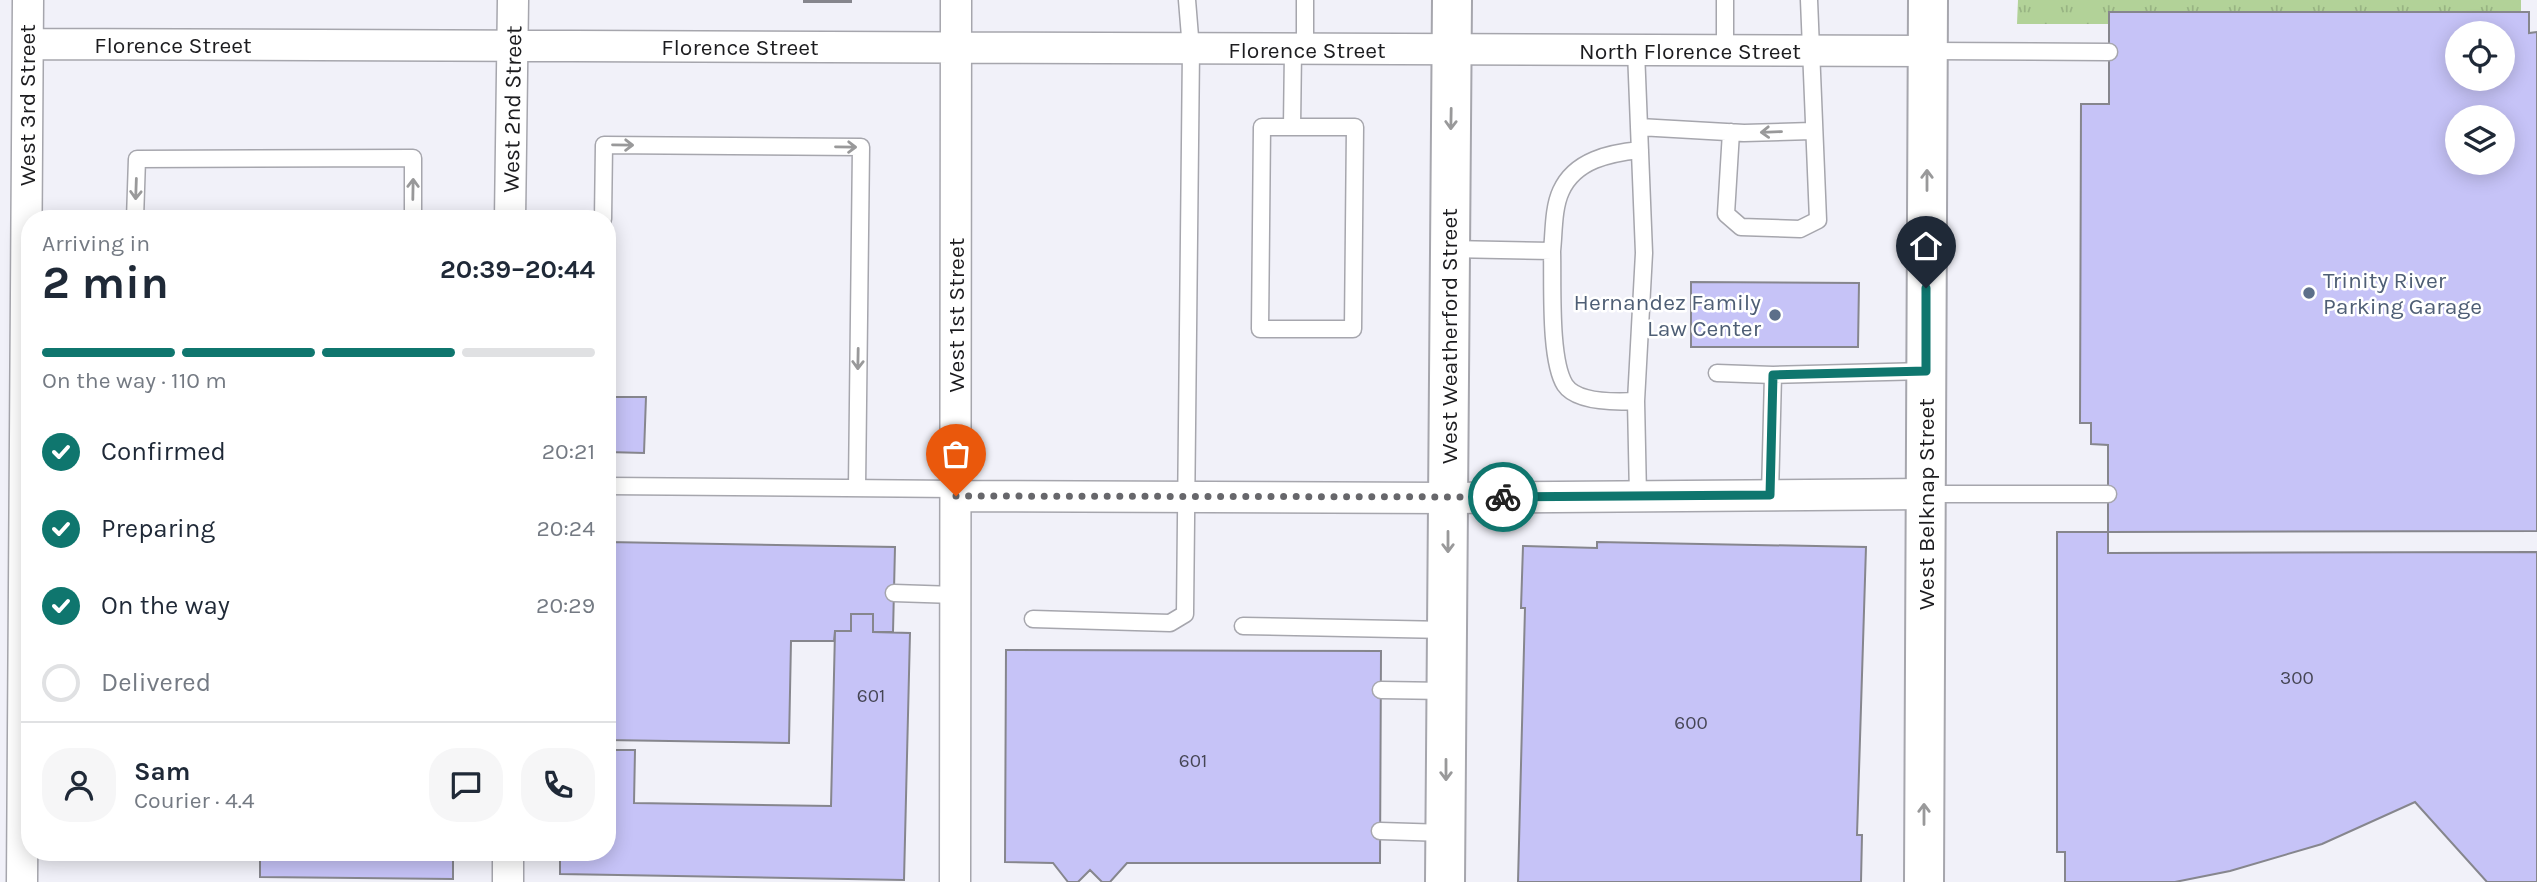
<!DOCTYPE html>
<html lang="en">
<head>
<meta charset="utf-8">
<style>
	body { margin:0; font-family:Karla,sans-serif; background:#f6f6f7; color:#1f2937; height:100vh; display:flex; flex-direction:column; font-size:26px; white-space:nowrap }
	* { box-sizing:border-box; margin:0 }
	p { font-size:23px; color:#747a83 }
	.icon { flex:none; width:38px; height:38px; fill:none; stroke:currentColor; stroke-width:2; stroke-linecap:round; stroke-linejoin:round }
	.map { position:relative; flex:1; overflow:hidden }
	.sheet { position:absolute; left:21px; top:210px; width:595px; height:651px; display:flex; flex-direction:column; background:#fff; border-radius:28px; box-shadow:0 4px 18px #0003 }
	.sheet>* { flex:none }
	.tools { position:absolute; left:2445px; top:21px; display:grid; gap:14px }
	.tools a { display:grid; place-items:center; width:70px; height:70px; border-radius:50%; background:#fff; box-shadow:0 4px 18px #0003; font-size:35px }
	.pin { position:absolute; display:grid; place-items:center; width:60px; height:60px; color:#fff; margin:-72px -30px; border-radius:50% 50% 50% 0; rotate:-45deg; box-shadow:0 0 7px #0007 }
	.pin .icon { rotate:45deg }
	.courier { position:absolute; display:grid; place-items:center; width:70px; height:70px; margin:-35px; border:5px solid #0f766e; border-radius:50%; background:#fff; color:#222; box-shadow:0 2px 9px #0007 }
	.overview em { font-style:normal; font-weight:700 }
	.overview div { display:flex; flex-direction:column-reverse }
	.overview { display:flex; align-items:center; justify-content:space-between; height:119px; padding:0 21px }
	h1 { font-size:46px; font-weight:700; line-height:52px }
	.bar { display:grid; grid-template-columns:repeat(4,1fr); gap:10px 7px; align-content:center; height:84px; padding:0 21px }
	.bar i { height:9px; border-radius:5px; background:#e0e1e3 }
	.bar .active { background:#0f766e }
	.bar p { grid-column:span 4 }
	.line { display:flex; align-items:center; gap:18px; padding:0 21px; border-top:2px solid #e0e1e3 }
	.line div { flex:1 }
	.round { display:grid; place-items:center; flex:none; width:74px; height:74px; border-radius:28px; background:#f6f6f7 }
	ol { padding:0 21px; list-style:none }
	li { display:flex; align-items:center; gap:21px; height:77px }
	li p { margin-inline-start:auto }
	li .icon { padding:7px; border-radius:50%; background:#0f766e; color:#fff; stroke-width:4 }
	li:last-child { color:#747a83 }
	li i { width:38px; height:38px; border:4px solid #e0e1e3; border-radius:50% }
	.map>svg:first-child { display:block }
</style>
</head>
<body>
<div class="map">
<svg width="2537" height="882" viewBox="0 0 2537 882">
	<defs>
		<pattern id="grass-tufts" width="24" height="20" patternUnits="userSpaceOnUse" patternTransform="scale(1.75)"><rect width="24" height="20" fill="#b2d298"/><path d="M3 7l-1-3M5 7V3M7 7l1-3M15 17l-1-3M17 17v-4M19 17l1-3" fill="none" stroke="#98b483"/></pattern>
	</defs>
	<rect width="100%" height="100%" fill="#f1f1f9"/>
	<path fill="url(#grass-tufts)" d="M2018 0H2521V11L2109 12V24H2017Z"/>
	<path fill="#c6c3f7" stroke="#86868d" stroke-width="2" fill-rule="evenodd" d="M804 0H851V2H804Z
		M2109 12H2529V33L2537 32V531L2108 532V445L2091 444V423H2080L2081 104H2109ZM2457 33H2502V79H2457ZM2457 117H2502V163H2457Z
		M1691 282 1859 283 1858 347H1691Z
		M607 397H646L644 453 607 452Z
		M2057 532H2108V553L2537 552V882H2487L2415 802 2322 844 2230 871 2175 882H2065V852H2057Z
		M607 542 895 547 893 632H873V614H851V631H835L834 641H791L789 743 607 740Z
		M1597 542 1866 547 1857 835H1862L1861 882H1518L1525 608H1521L1523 546 1597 548Z
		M851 614H873V632L910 633 904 880 560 874V852H607V750H635L634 803 831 806 835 631H851Z
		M1006 650 1381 651 1380 863H1127L1110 882H1102L1090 870 1078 882H1068L1053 863 1005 862Z
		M260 852H453V879L260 877Z"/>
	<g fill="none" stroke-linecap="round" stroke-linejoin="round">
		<defs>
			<path id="lane" d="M1305 0V50
				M1725 0V51
				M1636 51 1644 253 1636 401
				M1927 51 2109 52
				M1262 127H1355L1353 329H1260Z
				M1292 127 1293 50
				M1639 127 1744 133 1812 131
				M1731 132 1726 214 1741 227 1800 229 1818 220 1809 0
				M135 219 137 159 413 158V219
				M603 219 604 145 861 147 857 488
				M1450 249 1552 251C1553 283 1549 360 1565 385 1577 403 1617 402 1636 401L1638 496
				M1552 251C1554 233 1553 208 1561 191 1575 160 1610 153 1640 150
				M1717 373 1773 375 1926 371
				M607 486 955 489
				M1926 494H2108
				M1770 495 1773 375
				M894 593 955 595
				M1033 619 1170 623 1185 614 1191 49 1187 0
				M1243 626 1447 630
				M1381 690 1446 691
				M1380 831 1446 833"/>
			<path id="street" d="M28 44 1927 51
				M510 219 513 0
				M956 496 1448 498 1926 494
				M508 852V882
				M22 882 28 0
				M955 882 956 0"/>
			<path id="secondary" d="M1445 882 1452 0
				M1924 882 1928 0"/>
		</defs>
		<use href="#lane" stroke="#a6a6ad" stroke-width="19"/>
		<use href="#street" stroke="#a6a6ad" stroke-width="33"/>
		<use href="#secondary" stroke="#a6a6ad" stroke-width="42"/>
		<use href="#lane" stroke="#fff" stroke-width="16"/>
		<use href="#street" stroke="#fff" stroke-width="30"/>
		<use href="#secondary" stroke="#fff" stroke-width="38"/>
	</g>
	<defs><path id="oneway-shaft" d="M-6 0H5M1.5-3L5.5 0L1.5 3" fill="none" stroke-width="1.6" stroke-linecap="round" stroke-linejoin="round" transform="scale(1.75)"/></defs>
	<g stroke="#99999a">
		<use href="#oneway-shaft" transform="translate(1451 119) rotate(91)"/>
		<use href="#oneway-shaft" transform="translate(1771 132) rotate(178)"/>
		<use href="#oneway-shaft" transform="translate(623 145) rotate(1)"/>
		<use href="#oneway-shaft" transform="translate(846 147) rotate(1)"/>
		<use href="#oneway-shaft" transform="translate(1927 180) rotate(-90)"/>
		<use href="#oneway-shaft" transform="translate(136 189) rotate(92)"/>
		<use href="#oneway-shaft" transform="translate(413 189) rotate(-89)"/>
		<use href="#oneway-shaft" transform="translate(858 359) rotate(91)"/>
		<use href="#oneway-shaft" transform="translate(1448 542) rotate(90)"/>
		<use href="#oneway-shaft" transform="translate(1446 770) rotate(90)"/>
		<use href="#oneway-shaft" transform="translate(1924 814) rotate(-90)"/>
	</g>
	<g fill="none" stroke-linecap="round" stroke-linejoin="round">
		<path stroke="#67676b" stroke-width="7" stroke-dasharray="0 12.6" d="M956 496 1503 497"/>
		<path stroke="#0f766e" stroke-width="9" d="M1503 497 1770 495 1773 375 1926 371V288"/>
	</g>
	<g fill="#5c6f8a" stroke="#fff" stroke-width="2.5">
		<circle cx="2309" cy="293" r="7"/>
		<circle cx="1775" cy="315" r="7"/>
	</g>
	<g text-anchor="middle" stroke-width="5" stroke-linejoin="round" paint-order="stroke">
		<g font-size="19" fill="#464655">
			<text x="2297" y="684">300</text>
			<text x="871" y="702">601</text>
			<text x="1691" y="729">600</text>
			<text x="1193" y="767">601</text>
		</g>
		<g font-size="23" fill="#1c1c1f" stroke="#fff">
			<text x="173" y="53">Florence Street</text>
			<text x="740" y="55">Florence Street</text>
			<text x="1307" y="58">Florence Street</text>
			<text x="1690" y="59">North Florence Street</text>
			<text transform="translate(27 105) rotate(-90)" y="8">West 3rd Street</text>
			<text transform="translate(512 109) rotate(-89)" y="8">West 2nd Street</text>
			<text transform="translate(956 315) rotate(-90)" y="8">West 1st Street</text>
			<text transform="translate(1449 336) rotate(-90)" y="8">West Weatherford Street</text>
			<text transform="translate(1926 504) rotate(-90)" y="8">West Belknap Street</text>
		</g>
		<g font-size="23" fill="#4e5e75" stroke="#fff" text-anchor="start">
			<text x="2323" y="288">Trinity River<tspan x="2323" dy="26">Parking Garage</tspan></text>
			<text x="1761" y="310" text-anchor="end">Hernandez Family<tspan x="1761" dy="26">Law Center</tspan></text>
		</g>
	</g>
</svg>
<div class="tools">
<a><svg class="icon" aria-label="locate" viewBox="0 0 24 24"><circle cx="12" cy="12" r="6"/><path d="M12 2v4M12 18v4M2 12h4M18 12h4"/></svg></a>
<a><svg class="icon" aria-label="layers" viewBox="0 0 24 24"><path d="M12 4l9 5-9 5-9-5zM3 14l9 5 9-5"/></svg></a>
</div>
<div class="pin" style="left:956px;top:496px;background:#ea580c"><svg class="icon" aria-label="bag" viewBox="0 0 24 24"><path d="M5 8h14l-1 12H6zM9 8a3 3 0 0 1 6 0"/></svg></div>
<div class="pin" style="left:1926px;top:288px;background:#1f2937"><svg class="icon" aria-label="home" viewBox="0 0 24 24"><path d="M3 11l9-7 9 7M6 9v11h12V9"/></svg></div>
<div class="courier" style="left:1503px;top:497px"><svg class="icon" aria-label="bike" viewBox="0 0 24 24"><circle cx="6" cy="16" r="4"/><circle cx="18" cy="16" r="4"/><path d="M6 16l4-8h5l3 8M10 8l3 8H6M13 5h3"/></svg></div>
<section class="sheet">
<div class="overview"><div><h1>2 min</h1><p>Arriving in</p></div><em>20:39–20:44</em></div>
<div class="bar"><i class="active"></i><i class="active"></i><i class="active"></i><i></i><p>On the way · 110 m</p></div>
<ol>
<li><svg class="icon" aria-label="check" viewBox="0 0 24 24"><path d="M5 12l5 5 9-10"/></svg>Confirmed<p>20:21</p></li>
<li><svg class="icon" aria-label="check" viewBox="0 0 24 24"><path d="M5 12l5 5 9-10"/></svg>Preparing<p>20:24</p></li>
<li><svg class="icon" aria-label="check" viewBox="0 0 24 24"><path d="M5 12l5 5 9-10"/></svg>On the way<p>20:29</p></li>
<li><i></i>Delivered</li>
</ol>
<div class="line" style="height:126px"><a class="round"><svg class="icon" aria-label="person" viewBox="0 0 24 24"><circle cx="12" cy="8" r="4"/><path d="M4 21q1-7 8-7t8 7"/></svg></a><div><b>Sam</b><p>Courier · 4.4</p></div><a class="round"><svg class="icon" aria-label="chat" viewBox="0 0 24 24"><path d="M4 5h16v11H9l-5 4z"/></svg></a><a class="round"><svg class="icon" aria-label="phone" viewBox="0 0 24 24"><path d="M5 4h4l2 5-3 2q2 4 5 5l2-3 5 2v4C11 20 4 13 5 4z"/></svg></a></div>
</section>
</div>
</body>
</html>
